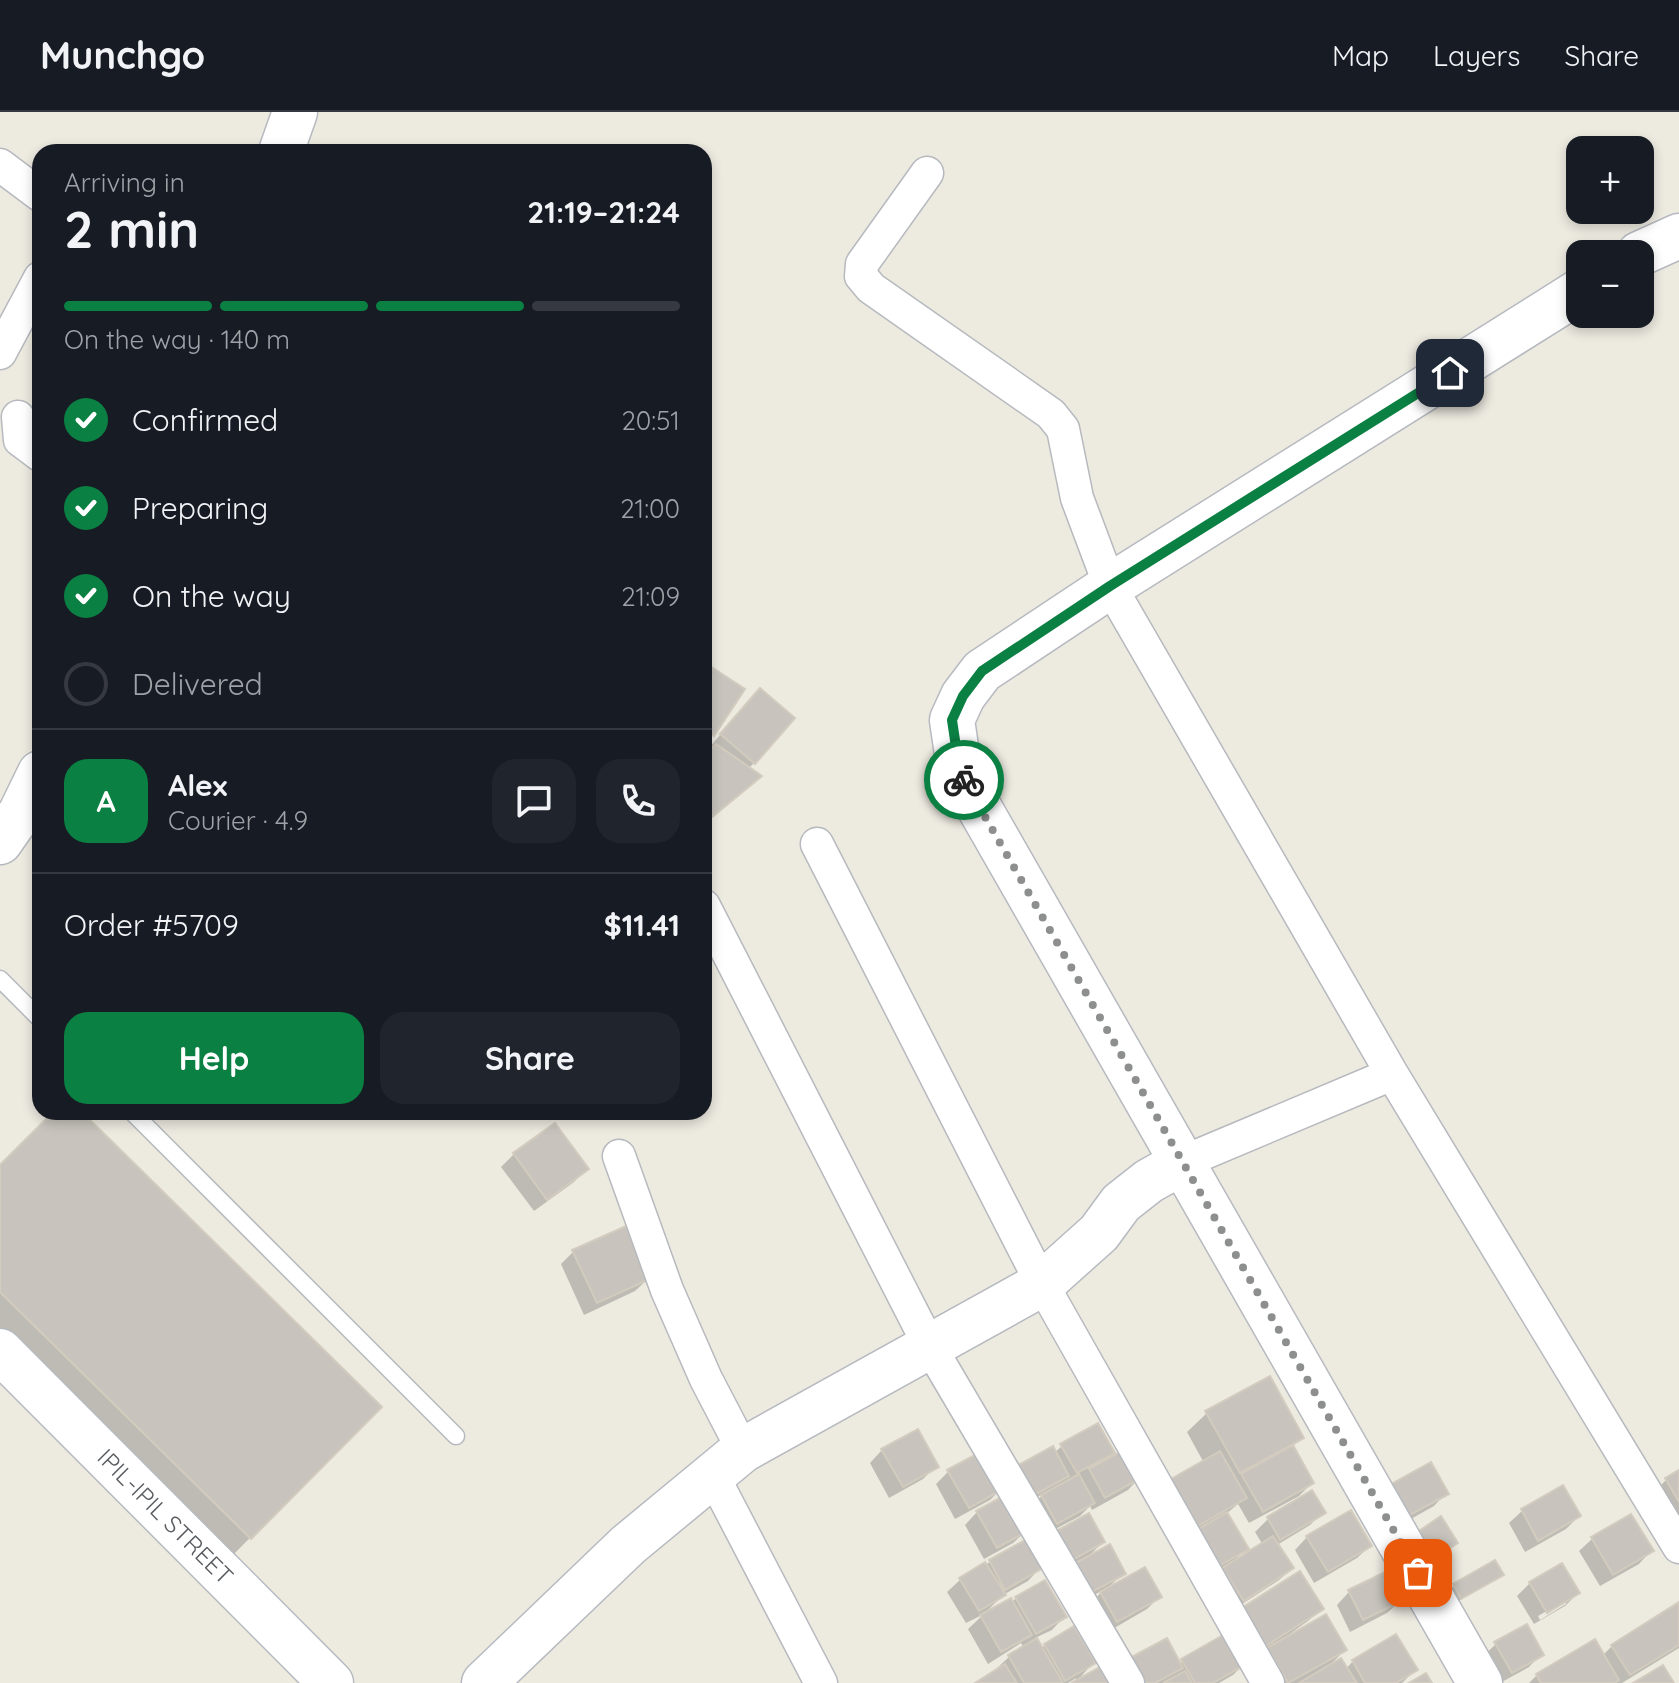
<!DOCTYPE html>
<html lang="en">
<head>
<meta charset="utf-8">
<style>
	body { margin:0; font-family:Quicksand,sans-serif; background:#20242c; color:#f1f3f6; height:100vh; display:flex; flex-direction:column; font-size:30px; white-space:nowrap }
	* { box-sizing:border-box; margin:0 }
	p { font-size:26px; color:#9ea1a6 }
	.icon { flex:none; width:44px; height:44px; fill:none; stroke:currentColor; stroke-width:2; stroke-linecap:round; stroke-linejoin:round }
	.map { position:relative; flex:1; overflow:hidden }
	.sheet { position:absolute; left:32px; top:32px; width:680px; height:976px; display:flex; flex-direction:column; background:#171b24; border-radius:24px; box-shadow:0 4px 12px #0003 }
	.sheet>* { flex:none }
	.fabs { position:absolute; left:1566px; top:24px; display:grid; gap:16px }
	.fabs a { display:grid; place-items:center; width:88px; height:88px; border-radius:16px; background:#171b24; box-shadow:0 4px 12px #0003; font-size:40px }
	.pin { position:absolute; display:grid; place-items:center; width:68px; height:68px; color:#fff; margin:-34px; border-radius:16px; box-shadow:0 4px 12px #0006 }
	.courier { position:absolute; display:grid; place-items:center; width:80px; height:80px; margin:-40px; border:6px solid #0b8043; border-radius:50%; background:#fff; color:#222; box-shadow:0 2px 10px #0007 }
	.overview em { font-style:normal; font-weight:800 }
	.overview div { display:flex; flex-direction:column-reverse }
	.overview { display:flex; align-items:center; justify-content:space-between; height:136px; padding:0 32px }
	h1 { font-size:52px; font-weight:800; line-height:60px }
	.bar { display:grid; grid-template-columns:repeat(4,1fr); gap:12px 8px; align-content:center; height:96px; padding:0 32px }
	.bar i { height:10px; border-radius:6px; background:#363941 }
	.bar .on { background:#0b8043 }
	.bar p { grid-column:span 4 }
	.line { display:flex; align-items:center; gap:20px; padding:0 32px; border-top:2px solid #363941 }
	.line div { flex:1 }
	.round { display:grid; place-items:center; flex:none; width:84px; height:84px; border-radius:24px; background:#20242c }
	ol { padding:0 32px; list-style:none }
	li { display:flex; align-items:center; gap:24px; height:88px }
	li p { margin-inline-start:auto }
	li .icon { padding:8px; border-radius:50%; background:#0b8043; color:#fff; stroke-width:4 }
	li:last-child { color:#9ea1a6 }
	li i { width:44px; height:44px; border:4px solid #363941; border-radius:50% }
	.primary-button { display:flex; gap:16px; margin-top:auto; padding:16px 32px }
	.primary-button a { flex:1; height:92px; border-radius:24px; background:#0b8043; color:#fff; font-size:32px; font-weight:800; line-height:92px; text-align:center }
	.primary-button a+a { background:#20242c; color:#f1f3f6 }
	header { display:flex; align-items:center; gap:48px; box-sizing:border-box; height:112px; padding:0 40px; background:#171b24; border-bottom:2px solid #363941 }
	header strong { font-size:38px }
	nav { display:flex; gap:44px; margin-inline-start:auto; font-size:28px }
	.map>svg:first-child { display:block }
</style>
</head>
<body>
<header>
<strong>Munchgo</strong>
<nav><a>Map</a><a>Layers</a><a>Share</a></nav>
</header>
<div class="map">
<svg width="1679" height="1571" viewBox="0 0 1679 1571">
	<rect width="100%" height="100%" fill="#edeae0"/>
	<path fill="#0003" fill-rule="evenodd" d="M704 552 712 623 704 631Z
		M747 591 754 651 748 657 746 677 704 712V647L712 639 709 636Z
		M56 1000H79L379 1295 231 1445 0 1218V1056Z
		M505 1000H536L528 1008Z
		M514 1042 586 1057 574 1070 534 1099 501 1055Z
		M573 1140 648 1167 635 1179 584 1203 561 1152Z
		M1207 1301 1301 1326 1292 1335 1312 1371 1299 1384 1249 1411 1238 1392 1226 1402 1246 1436 1234 1449 1263 1433 1255 1420 1268 1407 1311 1381 1323 1400 1310 1413 1277 1433 1292 1456 1279 1468 1230 1500 1211 1471 1226 1455 1206 1466 1160 1381 1173 1369 1204 1351 1187 1320Z
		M1062 1334 1112 1340 1101 1351 1140 1365 1128 1378 1092 1398 1090 1394 1080 1404 1044 1423 1030 1397 1044 1381 1018 1396 1005 1373 990 1388 955 1407 936 1372 948 1360 1000 1372 1054 1341Z
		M882 1338 936 1354 923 1367 889 1386 870 1351Z
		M1679 1361V1409L1653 1381 1666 1368Z
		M1389 1376 1446 1381 1434 1394 1393 1417Z
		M1522 1399 1579 1404 1566 1417 1525 1440 1509 1411Z
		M977 1400 1026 1419 1013 1431 984 1447 965 1413Z
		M1307 1425 1370 1434 1357 1446 1314 1471 1295 1438Z
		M1592 1427 1651 1439 1639 1452 1600 1474 1579 1439Z
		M1103 1430 1087 1446 1123 1461 1108 1476 1159 1485 1147 1497 1104 1522 1088 1495 1103 1478 1075 1494 1040 1436Z
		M990 1450 1040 1456 1028 1469 1003 1483 985 1501 1011 1491 1016 1486 1064 1505 1052 1518 1035 1526 1041 1537 1045 1533 1093 1551 1075 1571 1076 1566 1068 1571H979L998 1560 996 1557 1009 1545 1024 1536 1021 1531 988 1552 968 1517 984 1502 966 1511 947 1480 960 1468Z
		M1501 1463 1455 1491 1448 1479 1454 1474Z
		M1530 1471 1578 1481 1565 1494 1534 1512 1517 1484ZM1566 1488V1492L1540 1508 1538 1504Z
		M1349 1480 1400 1489 1387 1501 1350 1520 1337 1493Z
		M1679 1493V1536L1622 1571H1529L1537 1563 1602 1544 1612 1534Z
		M1321 1497 1308 1509 1291 1521 1293 1524 1345 1538 1330 1553 1346 1557 1353 1549 1415 1558 1402 1571H1268L1256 1551 1270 1536 1251 1546 1228 1512Z
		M1496 1532 1541 1542 1529 1555 1500 1571 1483 1544Z
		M1183 1549 1246 1550 1233 1563 1219 1571H1122L1179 1552Z"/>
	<path fill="#c8c4bd" stroke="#d2cbbe" stroke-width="2" d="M704 550 745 577 714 624 704 617Z
		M760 576 795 606 755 652 720 622Z
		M716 632 762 664 706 710 704 709V645Z
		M53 1000H82L382 1295 251 1427 0 1180V1053Z
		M555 1011 589 1057 547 1088 513 1041Z
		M626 1114 650 1167 597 1191 572 1138Z
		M1270 1264 1304 1326 1240 1361 1205 1299Z
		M1098 1311 1115 1341 1077 1361 1060 1332Z
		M918 1317 939 1355 903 1375 881 1337Z
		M1293 1333 1314 1371 1263 1400 1241 1362Z
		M1053 1334 1069 1364 1031 1385 1015 1355Z
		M1127 1336 1143 1365 1105 1386 1089 1357Z
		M984 1338 1005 1376 969 1396 947 1358Z
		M1220 1339 1247 1386 1198 1414 1171 1367Z
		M1431 1350 1449 1382 1406 1405 1388 1374Z
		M1679 1358V1390L1665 1366Z
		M1079 1362 1095 1391 1057 1412 1041 1383Z
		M1563 1373 1581 1404 1538 1429 1521 1397Z
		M1312 1378 1326 1401 1280 1428 1267 1405Z
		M1007 1382 1028 1419 997 1436 976 1399Z
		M1351 1398 1372 1434 1328 1460 1306 1424Z
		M1227 1400 1249 1437 1219 1454 1197 1418Z
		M1089 1401 1105 1430 1067 1451 1051 1422Z
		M1631 1402 1654 1439 1613 1463 1591 1425Z
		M1441 1404 1458 1431 1433 1447 1416 1421Z
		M1273 1424 1294 1456 1244 1489 1222 1456Z
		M1027 1427 1043 1456 1005 1478 989 1448Z
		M1110 1432 1126 1462 1088 1482 1072 1453Z
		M1495 1448 1504 1463 1461 1487 1453 1472Z
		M985 1450 1006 1483 979 1499 959 1466Z
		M1562 1451 1580 1481 1547 1501 1529 1470Z
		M1145 1455 1162 1485 1117 1510 1100 1480Z
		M1300 1459 1324 1497 1264 1535 1240 1497Z
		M1387 1459 1402 1489 1363 1508 1348 1478Z
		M1045 1468 1067 1505 1036 1522 1015 1485Z
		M1011 1486 1032 1523 1001 1540 980 1503Z
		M1679 1490V1533L1630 1563 1611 1533Z
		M1326 1502 1347 1538 1288 1571 1267 1536Z
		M1527 1512 1544 1543 1512 1561 1494 1530Z
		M1074 1514 1096 1551 1065 1569 1044 1532Z
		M1230 1519 1248 1551 1213 1571H1195L1181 1547Z
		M1396 1522 1418 1558 1396 1571H1365L1352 1548Z
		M1037 1526 1063 1571H1024L1008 1543Z
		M1167 1526 1183 1556 1155 1571H1142L1128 1547Z
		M1595 1527 1619 1568 1615 1571H1541L1536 1562Z
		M1341 1546 1357 1571H1299Z
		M1005 1552 1017 1571H975Z
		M1663 1553 1674 1571H1633Z
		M1100 1555 1109 1571H1071Z
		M1185 1559 1192 1571H1163Z
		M1426 1561 1432 1571H1409Z"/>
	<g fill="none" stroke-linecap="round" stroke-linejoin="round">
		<defs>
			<path id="lane" d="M0 867 40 907
				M132 1000 456 1324"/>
			<path id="street" d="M0 53 40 83
				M927 61 862 152 861 164 871 176 1051 302 1063 317 1077 386 1110 474 1392 962 1679 1435
				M0 241 40 166
				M18 305 20 328 40 343
				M817 732 1042 1172 1268 1571
				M704 794 929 1233 1128 1571
				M619 1044 667 1178 706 1267 743 1338
				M1183 1050 1392 962
				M712 1362 821 1571"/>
			<path id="secondary" d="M281 40 295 0
				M1639 142 1679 124
				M0 730 21 700 40 661
				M0 1239 331 1571
				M484 1571 628 1433 743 1338 1042 1172 1099 1121 1121 1091 1149 1069 1183 1050
				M1480 1571 960 662 952 608 963 584 982 559 1110 474 1580 179"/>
		</defs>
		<use href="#lane" stroke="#b6b9be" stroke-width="19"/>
		<use href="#street" stroke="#b6b9be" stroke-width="35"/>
		<use href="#secondary" stroke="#b6bac0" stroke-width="47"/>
		<use href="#lane" stroke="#fff" stroke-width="16"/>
		<use href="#street" stroke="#fff" stroke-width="32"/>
		<use href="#secondary" stroke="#fff" stroke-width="44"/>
	</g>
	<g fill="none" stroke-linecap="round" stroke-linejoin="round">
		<path stroke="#8d8e8e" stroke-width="8" stroke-dasharray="0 14.4" d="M964 668 1418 1461"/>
		<path stroke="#0b8043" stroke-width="10" d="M964 668 960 662 952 608 963 584 982 559 1110 474 1450 261"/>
	</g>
	<g text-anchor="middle" stroke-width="6" stroke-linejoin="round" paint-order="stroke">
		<g font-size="24" fill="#595d62" stroke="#fff">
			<text transform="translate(165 1405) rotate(45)" y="8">IPIL-IPIL STREET</text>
		</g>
	</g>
</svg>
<div class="fabs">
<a>+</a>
<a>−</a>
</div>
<div class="pin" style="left:1418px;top:1461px;background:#ea580c"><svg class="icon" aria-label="bag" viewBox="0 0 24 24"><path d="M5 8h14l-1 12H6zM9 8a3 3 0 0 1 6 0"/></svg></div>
<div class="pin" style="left:1450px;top:261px;background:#1f2937"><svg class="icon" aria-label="home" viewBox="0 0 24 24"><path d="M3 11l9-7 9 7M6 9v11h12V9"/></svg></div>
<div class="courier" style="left:964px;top:668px"><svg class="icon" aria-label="bike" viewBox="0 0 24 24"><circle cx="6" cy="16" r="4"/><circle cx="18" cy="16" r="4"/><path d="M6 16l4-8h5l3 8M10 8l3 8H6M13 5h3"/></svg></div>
<section class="sheet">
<div class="overview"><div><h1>2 min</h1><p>Arriving in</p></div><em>21:19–21:24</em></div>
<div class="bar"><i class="on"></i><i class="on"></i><i class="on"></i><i></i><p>On the way · 140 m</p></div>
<ol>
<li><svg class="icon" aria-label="check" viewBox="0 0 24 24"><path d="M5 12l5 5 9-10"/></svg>Confirmed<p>20:51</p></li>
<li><svg class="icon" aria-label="check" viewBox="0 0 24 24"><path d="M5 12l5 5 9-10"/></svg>Preparing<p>21:00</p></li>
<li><svg class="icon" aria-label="check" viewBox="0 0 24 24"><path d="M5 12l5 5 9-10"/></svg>On the way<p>21:09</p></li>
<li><i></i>Delivered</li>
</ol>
<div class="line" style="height:144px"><b class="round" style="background:#0b8043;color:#fff">A</b><div><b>Alex</b><p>Courier · 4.9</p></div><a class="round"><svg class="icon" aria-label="chat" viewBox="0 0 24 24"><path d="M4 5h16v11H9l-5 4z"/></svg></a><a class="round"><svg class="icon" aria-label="phone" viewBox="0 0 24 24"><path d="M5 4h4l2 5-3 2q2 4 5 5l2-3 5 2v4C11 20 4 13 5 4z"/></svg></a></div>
<div class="line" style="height:104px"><div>Order #5709</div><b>$11.41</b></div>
<div class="primary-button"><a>Help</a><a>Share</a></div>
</section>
</div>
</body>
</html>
